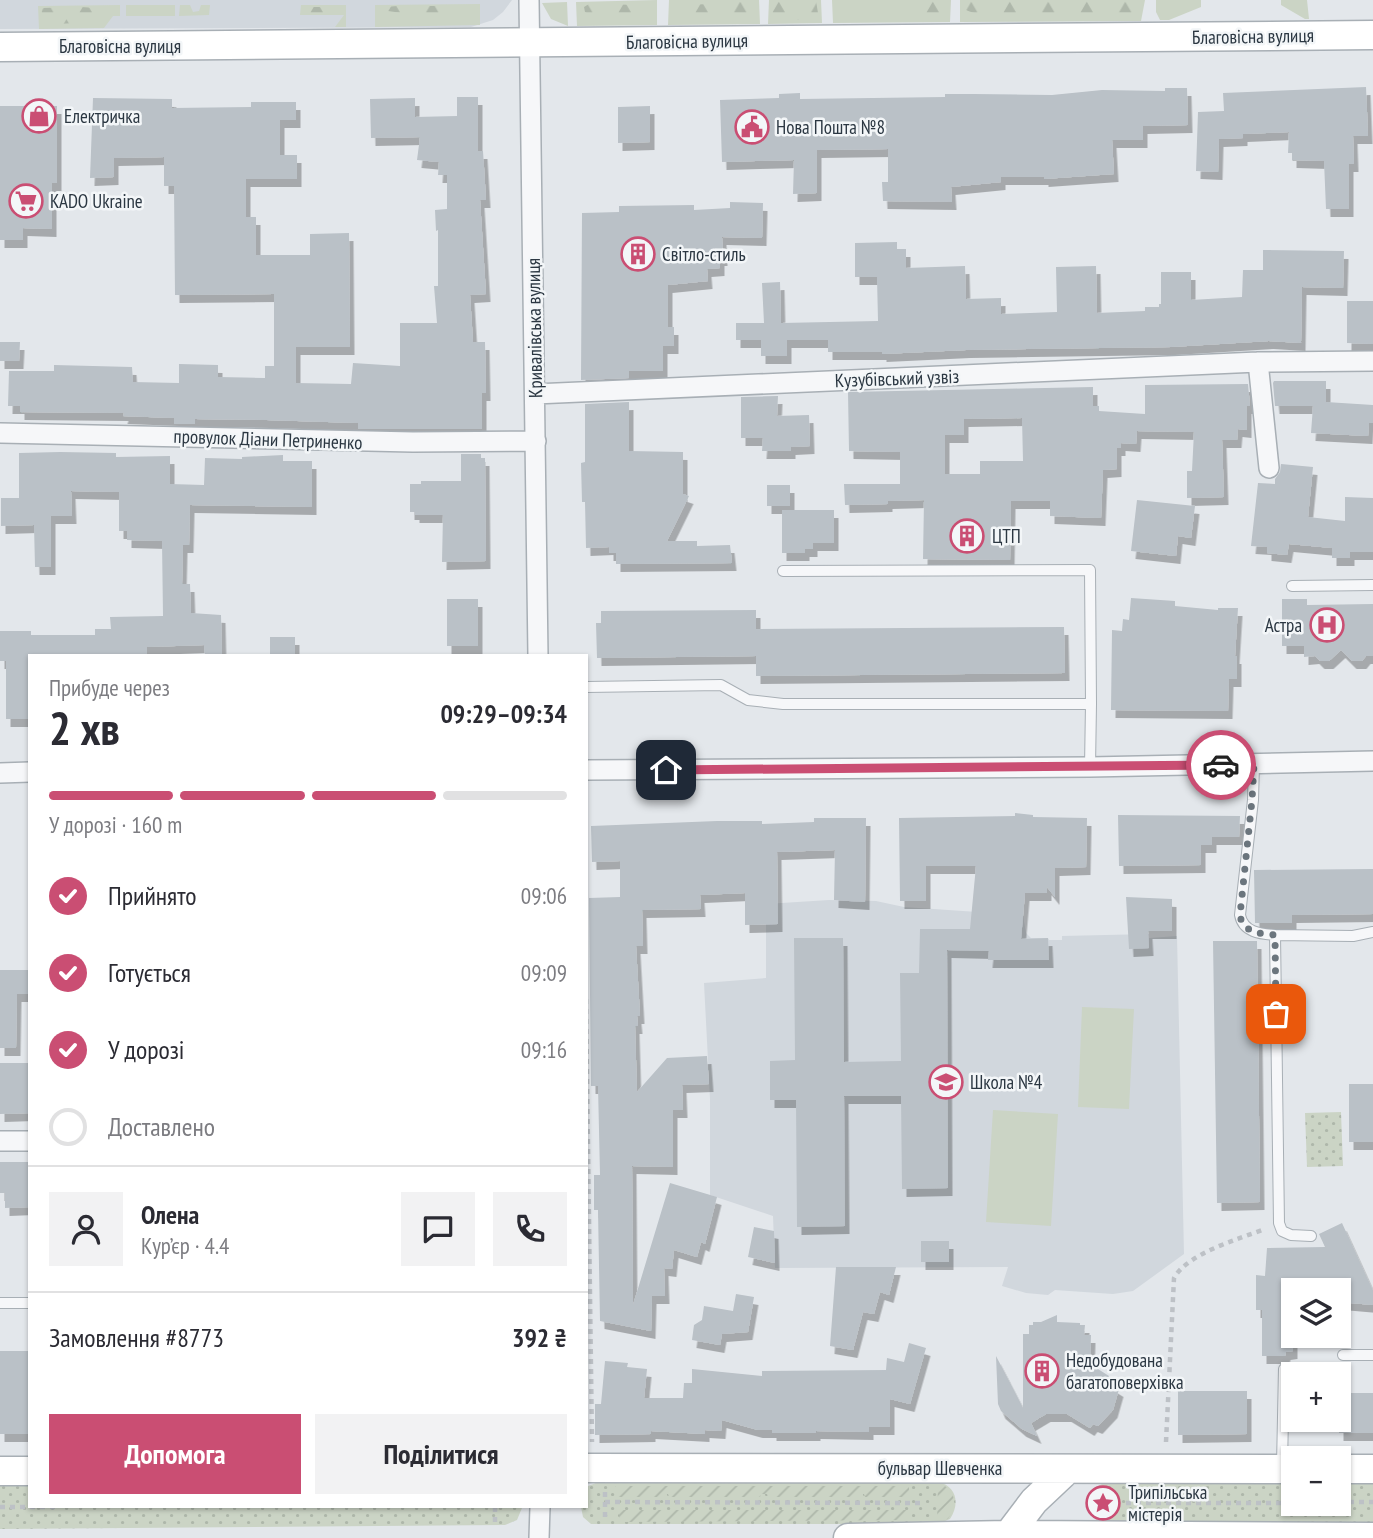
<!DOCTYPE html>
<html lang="uk">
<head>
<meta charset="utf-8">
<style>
	body { margin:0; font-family:"PT Sans Narrow",sans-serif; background:#f2f2f3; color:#2b2b33; height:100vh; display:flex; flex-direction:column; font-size:26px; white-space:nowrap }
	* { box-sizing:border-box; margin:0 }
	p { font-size:23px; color:#7c7c81 }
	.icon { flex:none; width:38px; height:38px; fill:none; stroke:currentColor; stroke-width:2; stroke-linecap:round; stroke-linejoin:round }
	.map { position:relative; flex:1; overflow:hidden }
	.details { position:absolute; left:28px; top:654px; width:560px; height:854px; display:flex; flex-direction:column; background:#fff; border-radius:0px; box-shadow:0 2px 5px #0004 }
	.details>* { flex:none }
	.controls { position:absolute; left:1281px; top:1278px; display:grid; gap:14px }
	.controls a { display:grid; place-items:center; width:70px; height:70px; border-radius:0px; background:#fff; box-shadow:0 2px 5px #0004; font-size:35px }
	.pin { position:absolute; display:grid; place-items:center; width:60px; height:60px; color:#fff; margin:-30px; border-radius:14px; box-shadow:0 4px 10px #0006 }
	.courier { position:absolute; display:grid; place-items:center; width:70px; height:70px; margin:-35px; border:5px solid #ca4e73; border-radius:50%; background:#fff; color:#222; box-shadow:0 2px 9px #0007 }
	.head em { font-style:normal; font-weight:800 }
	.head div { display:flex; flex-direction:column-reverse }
	.head { display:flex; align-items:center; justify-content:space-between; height:119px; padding:0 21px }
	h1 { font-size:46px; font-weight:800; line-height:52px }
	.bar { display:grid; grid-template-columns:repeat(4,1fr); gap:10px 7px; align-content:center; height:84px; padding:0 21px }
	.bar i { height:9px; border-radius:5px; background:#e1e1e2 }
	.bar .on { background:#ca4e73 }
	.bar p { grid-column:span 4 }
	.line { display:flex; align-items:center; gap:18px; padding:0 21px; border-top:2px solid #e1e1e2 }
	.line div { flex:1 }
	.round { display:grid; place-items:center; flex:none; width:74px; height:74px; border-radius:0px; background:#f2f2f3 }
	ol { padding:0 21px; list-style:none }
	li { display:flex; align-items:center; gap:21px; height:77px }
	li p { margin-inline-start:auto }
	li .icon { padding:7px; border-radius:50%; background:#ca4e73; color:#fff; stroke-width:4 }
	li:last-child { color:#7c7c81 }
	li i { width:38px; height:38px; border:4px solid #e1e1e2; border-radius:50% }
	.cta { display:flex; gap:14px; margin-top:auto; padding:14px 21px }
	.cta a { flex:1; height:80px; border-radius:0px; background:#ca4e73; color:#fff; font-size:28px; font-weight:800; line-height:80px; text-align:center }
	.cta a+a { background:#f2f2f3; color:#2b2b33 }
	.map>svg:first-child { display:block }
</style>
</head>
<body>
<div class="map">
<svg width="1373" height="1538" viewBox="0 0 1373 1538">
	<defs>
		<pattern id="forest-firs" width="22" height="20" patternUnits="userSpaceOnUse" patternTransform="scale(1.75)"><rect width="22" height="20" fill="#cbd4c5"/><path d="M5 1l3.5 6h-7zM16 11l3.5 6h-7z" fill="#aeb7aa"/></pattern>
		<pattern id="park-dots" width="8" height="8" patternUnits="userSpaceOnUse" patternTransform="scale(1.75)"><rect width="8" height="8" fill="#cbd4c5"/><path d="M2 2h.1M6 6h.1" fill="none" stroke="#aeb7aa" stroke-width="1.8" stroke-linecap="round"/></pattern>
		<pattern id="garden-furrows" width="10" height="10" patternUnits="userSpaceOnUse" patternTransform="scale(1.75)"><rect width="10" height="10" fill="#cbd4c5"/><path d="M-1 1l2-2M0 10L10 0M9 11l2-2" fill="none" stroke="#aeb7aa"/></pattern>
		<filter id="shadow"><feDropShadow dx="4.5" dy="8" stdDeviation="0" flood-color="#0004"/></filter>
	</defs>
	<rect width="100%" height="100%" fill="#e3e7eb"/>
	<path fill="#d1d7dd" d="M0 0H512L503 12 493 20 471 27 0 29Z
		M829 900 876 901 904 907 1023 915 1026 933 1031 938H1048L1049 940H1062V936L1149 934V938L1177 936 1184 1254 1133 1291 1113 1294 1055 1290 1048 1295 1026 1293 1002 1286 1008 1267 775 1268 773 1216 710 1195V1099L704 983 766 978V904Z"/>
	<path fill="#cbd4c5" d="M657 0V25L577 26 576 2Z
		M669 0H759L760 24 668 25Z
		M769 0H821L822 23 768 24Z
		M832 0H951L950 22 833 23Z
		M960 0H1145L1141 21 960 22Z
		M1156 0H1201V7L1169 20H1160L1156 12Z
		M1281 0H1307L1309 19H1305L1281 5Z
		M567 2 568 26 551 19 542 3Z
		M480 4V25L375 27V5Z
		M120 5V16H113L104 28 39 29 38 6Z
		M126 5H175V16H126Z
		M180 5H190L193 12 199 11 201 5H210L209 15 179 16Z
		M301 5H346V27H335L344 15H300Z
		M1082 1007 1134 1009 1129 1109 1078 1107Z
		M993 1110 1058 1114 1051 1226 986 1222Z"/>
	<path fill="url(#forest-firs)" d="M793 0 816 1 818 13C807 21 785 22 772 18L773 5 779 1Z
		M918 0 945 1V14C936 22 918 21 907 17L904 11 907 4Z
		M967 0H1136L1138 11 1123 16C1093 16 988 22 966 10Z
		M757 1 756 11C742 18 690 20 676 12L677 8 690 5Z
		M589 4 644 5C630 18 601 23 585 12L584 7Z
		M397 6H447L452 9 451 13 430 17 388 11 386 7Z
		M81 7 110 9 111 11 91 22 41 25 42 8Z
		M306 7H343L344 10 343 13H302V8Z"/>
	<path fill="url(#park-dots)" d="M1341 1112 1343 1166 1307 1167 1305 1113Z
		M598 1482H938C957 1486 960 1504 950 1519L938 1524H591L583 1517 581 1507H586V1487Z
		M1106 1482H1293V1503H1339V1482H1373V1523L1104 1522C1089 1516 1087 1502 1094 1488Z
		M0 1485H30V1507L522 1508 517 1520 505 1525 0 1529Z"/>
	<path fill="url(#garden-furrows)" d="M938 1484C956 1487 958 1505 948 1519L937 1522Z
		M615 1486H909V1497H865L864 1494H858V1497H768L767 1494H761L760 1497H669L668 1494H661V1497H615Z
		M619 1510H908V1520L619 1522Z"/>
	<path fill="#bac1c7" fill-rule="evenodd" filter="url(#shadow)" d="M1366 87 1368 136H1353L1354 164H1349V209H1326L1324 161 1292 160V153H1288L1289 132 1243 134V138L1219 139 1218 172 1196 171 1198 112 1224 111 1223 93Z
		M1165 88H1187L1188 125 1143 126V140H1112L1114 174 1044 179V177H1001V182L951 187 952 202 883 201 882 182H888V149L817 150V193L793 194 794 160 722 162 720 100 779 98V94L800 93V99L945 97V94H973L1052 95 1102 90 1165 91Z
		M457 97H478V151H483L486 200H480L486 294 470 295 473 342H485L486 393H482V429H358V423L267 420 195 419V424H174V418L123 416 124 413 20 412V406H8L9 371H54V365L132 367 133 382 179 383V364L218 365V377L265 378V366H274V294L175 295 174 186H164V157L114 158V177L90 178 93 98 172 99V108L251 107V102H296V120H280V155H297V179H246V217H256V255H310V234L349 233 350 347H296V383L351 384 353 363 400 366V323H437L434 286H438V230L436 231 435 210 447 209V175H438L439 162 417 160 420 137 371 138 370 99 415 98V117L457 116Z
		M0 106H57V183H52V229L23 228V240H0Z
		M650 106V142L618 143V107Z
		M730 202 763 203 762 238 722 237 723 258H720V268L707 269 708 281 668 285V327H674V346H663V371H629V378L581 380 582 213 619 212V206L694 205V210L730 208Z
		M897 242V249H906V268L965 266 966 299 1001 298V314L1057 312 1056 267 1096 266 1097 313 1145 311V307H1159V304H1161V272H1191V300L1242 297 1243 270H1263V250L1344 251 1343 288 1302 287 1301 343 1269 341 1171 347 966 350 882 354V352H828V340H787V356H761V340H736V323H764L762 283 780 282 781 323 878 321 877 277H855V243Z
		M1347 301H1373V344L1347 343Z
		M0 342H20L19 361H0Z
		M1274 381H1326V402L1373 405V423H1369L1368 436 1311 433 1313 406H1275L1273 383Z
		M1248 384 1250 406H1247V430L1238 429 1237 440H1222L1224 497 1187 498V471H1192L1194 432 1137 431 1136 444 1121 443V448H1117V469L1103 470 1101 518 1050 516V501H1011L1010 560 923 559 924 500 888 501V504L845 505 844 484H900V452L849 451 848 392 1093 387V406H1099V411L1145 414V385ZM1022 418 1023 461H980V474H945V435H964V419Z
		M778 396 777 416 809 415 810 446 791 447V451H762L763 438H741V397Z
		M629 402V451L683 452V494L689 496 667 541H697V546L730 545 732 563 616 564V553H609V547L586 548 585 502H582L581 463 585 462V404Z
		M60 452 116 453V457L170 456V484L204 485 205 458 242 459V457L283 455V461H312V507L190 505 189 545H183L182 584H190L191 613 221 615 222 656H205L204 645 147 647V656H30V719H6V661H0V631H31V635H95V629H111L110 617 163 616 162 541 127 540V531H119V492L71 491 72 516H51V567H35L34 525 1 526V498H19V453Z
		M461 454H481V458H485L486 561 442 562 443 515H415V512H410V484H421V481H461Z
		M1281 464 1313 467 1308 517 1345 521V497L1373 498V552H1350V558H1332V548L1289 544 1287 555 1267 553V547L1251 546 1258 483 1275 484V479L1280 472Z
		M767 485H790V506H767Z
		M1137 500 1195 506 1191 538 1178 536 1176 556 1131 551Z
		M782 510H834V543H813V549H805V553H782Z
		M1131 598 1175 601V606L1218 610V608H1238L1235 656H1237V679H1229L1228 711 1111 710 1112 630 1122 631 1123 619 1129 620Z
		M447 599H478V646H447Z
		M1282 599H1307V605L1373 604V656H1366L1362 661H1352L1341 650 1329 661H1320L1315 656 1304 657V646H1282Z
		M756 610V629L1064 627 1065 673 756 676V656L597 658 596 623H601V611Z
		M270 637H295V656H270Z
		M1015 813 1033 815V817L1087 818 1086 867 1055 868V897L1047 887V893H1025L1021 939 1048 938 1049 960H988L989 951 947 950 948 1188 902 1189 901 1096H844L845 1226 797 1227 796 1100H770V1061L795 1060 794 938H843L844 1062 901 1061 900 973H919L920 929H970L976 866H926V901H900L899 818 1015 816Z
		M1118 815 1240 816 1239 837H1212V845H1201V865L1119 866Z
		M814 818H866L865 902 834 900 835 850 777 852 778 924 745 925V893L700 895 701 909 642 910 643 946H636L640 1016H637L638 1026H635L637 1092 667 1058 707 1056 709 1084 682 1085 683 1110H673V1167L632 1166 633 1305 670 1183 717 1197 705 1244 701 1242 697 1257 674 1250 672 1269 664 1268 665 1296H652L651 1331 600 1321 598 1210H594V1175H600L598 1086H591L589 898 620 897V861L592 862 591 826 717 821H762V824L814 822Z
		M1373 869V914L1292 915V923H1255L1254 870Z
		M1126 897 1172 899V931H1148L1149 948 1129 949Z
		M1213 941H1257L1260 1202 1217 1203Z
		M0 970H30V994H17L16 1048H0Z
		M0 1063H30V1113L0 1114Z
		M1349 1084H1373V1142H1349Z
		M0 1162H30V1207L5 1208V1193H0Z
		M1342 1223 1373 1291V1305L1339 1302V1290H1293V1351L1286 1352 1285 1356H1262V1310H1256V1275L1265 1276 1267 1248 1325 1247 1319 1234Z
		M754 1227 774 1231 775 1263 748 1257Z
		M921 1241H949V1262H921Z
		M836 1267H896L889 1295 880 1292 874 1314 863 1312 853 1350 830 1346Z
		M736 1294 754 1297 748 1332 722 1334 720 1345 692 1340 694 1325 702 1320 704 1306 733 1311Z
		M1057 1315V1322L1080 1323V1325H1085L1084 1335H1091L1090 1364 1109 1376 1106 1381 1119 1389 1113 1410 1098 1426 1093 1424 1090 1428 1067 1414H1046L1031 1423 1037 1436 1022 1429 1001 1411 998 1404 996 1356 1023 1408V1334H1029V1325H1033V1322H1041Z
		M909 1343 926 1348 910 1404 890 1399V1427H869V1432L816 1431V1433H772V1430H758L722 1420 721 1431 705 1430V1434L651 1431V1434L595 1435V1404H601L605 1361 628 1363 627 1367 647 1369 644 1398H683L684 1383H692V1369L762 1376V1371L886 1370 887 1358 904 1362Z
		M0 1351H30V1434H0Z
		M1178 1391H1247V1434L1178 1435Z
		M1339 1393H1373V1433H1339Z"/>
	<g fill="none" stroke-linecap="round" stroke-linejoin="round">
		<defs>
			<path id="service" d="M783 571 1090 570 1091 704
				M1292 586 1373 585
				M586 687 721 685 748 700 783 704H1091L1090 767
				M1254 764 1253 800 1240 915C1243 932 1260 934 1275 935L1279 1223 1282 1231 1291 1235 1311 1236
				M1275 935 1353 936 1373 932
				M0 1303H30
				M1343 1355H1373
				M1282 1465 1284 1369"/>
			<path id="minor" d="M529 0 538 656
				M1258 362 1269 468
				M535 394 1258 362 1373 361
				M0 433 413 442 536 441
				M586 770 1090 767 1373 761
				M0 773 30 772
				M0 1141H30
				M539 1538 540 1507"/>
			<path id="secondary" d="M0 47 1373 35
				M586 1468 1293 1469
				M1339 1469H1373
				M0 1471H30
				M848 1538 1008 1535 1373 1537
				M1006 1538 1034 1501 1068 1469"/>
		</defs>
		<use href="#service" stroke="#a8afb5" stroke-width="12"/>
		<use href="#minor" stroke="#a8afb5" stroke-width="22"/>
		<use href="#secondary" stroke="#a8afb5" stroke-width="31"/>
		<path stroke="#bdc1c6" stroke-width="4.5" stroke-dasharray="5 5" stroke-linecap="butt" d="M586 999 592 1442
			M1166 1442 1174 1278C1188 1253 1239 1239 1265 1229
			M605 1492V1522
			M605 1502 921 1503
			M1339 1502H1373
			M1126 1503H1293
			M0 1507H56
			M495 1507V1524"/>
		<use href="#service" stroke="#f6f7f9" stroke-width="10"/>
		<use href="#minor" stroke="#f6f7f9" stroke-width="19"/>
		<use href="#secondary" stroke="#fff" stroke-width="28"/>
	</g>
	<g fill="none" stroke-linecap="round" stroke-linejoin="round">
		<path stroke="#6b757d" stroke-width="7" stroke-dasharray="0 12.6" d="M1221 765 1254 764 1252 800 1240 915C1242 932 1260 934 1275 935L1276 1014"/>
		<path stroke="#ca4e73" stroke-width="9" d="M666 770 1221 765"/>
	</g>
	<defs>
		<symbol id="shop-ring" viewBox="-11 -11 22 22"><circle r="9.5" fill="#f3f6f8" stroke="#ca4e73" stroke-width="1.5"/><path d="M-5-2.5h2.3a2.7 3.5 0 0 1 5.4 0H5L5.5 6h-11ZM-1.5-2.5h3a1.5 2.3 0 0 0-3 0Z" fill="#ca4e73"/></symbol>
		<symbol id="civic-ring" viewBox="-11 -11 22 22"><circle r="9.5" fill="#f3f6f8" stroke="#ca4e73" stroke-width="1.5"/><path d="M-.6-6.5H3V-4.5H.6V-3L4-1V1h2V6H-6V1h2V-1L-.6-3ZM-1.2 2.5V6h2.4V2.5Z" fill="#ca4e73"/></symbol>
		<symbol id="supermarket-ring" viewBox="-11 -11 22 22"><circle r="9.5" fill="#f3f6f8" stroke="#ca4e73" stroke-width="1.5"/><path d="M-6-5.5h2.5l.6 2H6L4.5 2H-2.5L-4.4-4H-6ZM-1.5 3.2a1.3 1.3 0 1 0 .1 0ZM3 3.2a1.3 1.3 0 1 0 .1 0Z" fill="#ca4e73"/></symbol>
		<symbol id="building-ring" viewBox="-11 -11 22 22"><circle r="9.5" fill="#f3f6f8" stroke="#ca4e73" stroke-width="1.5"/><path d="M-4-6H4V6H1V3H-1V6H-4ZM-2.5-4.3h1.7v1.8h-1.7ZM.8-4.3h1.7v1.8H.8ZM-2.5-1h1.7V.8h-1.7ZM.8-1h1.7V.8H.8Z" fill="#ca4e73"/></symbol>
		<symbol id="hospital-ring" viewBox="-11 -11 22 22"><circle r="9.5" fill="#f3f6f8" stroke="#ca4e73" stroke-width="1.5"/><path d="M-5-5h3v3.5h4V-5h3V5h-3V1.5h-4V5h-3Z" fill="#ca4e73"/></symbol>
		<symbol id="school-ring" viewBox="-11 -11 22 22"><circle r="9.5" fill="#f3f6f8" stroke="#ca4e73" stroke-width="1.5"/><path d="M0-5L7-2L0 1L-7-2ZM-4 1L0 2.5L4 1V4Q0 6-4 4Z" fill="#ca4e73"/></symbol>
		<symbol id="sight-ring" viewBox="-11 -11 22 22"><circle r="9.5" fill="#f3f6f8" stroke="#ca4e73" stroke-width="1.5"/><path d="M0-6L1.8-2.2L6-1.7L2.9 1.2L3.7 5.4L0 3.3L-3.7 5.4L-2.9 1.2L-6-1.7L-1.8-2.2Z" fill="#ca4e73"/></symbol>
	</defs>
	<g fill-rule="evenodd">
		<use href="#shop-ring" x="20" y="97" width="38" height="38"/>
		<use href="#civic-ring" x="733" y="108" width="38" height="38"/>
		<use href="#supermarket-ring" x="7" y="182" width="38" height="38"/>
		<use href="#building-ring" x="619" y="235" width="38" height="38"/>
		<use href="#building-ring" x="948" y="517" width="38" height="38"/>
		<use href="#hospital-ring" x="1308" y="606" width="38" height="38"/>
		<use href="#school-ring" x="927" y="1063" width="38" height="38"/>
		<use href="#building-ring" x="1023" y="1352" width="38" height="38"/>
		<use href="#sight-ring" x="1084" y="1484" width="38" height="38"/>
	</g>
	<g text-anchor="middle" stroke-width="5" stroke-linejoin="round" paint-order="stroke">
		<g font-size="19" fill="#2b3742" stroke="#f3f6f8">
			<text transform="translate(1253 36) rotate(-1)" y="7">Благовісна вулиця</text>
			<text transform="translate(687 41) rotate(-1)" y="7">Благовісна вулиця</text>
			<text x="120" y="53">Благовісна вулиця</text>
			<text transform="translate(534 328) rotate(-91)" y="7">Кривалівська вулиця</text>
			<text transform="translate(897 378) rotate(-2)" y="7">Кузубівський узвіз</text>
			<text transform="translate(268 439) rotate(2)" y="7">провулок Діани Петриненко</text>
			<text x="940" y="1475">бульвар Шевченка</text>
		</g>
		<g font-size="19" fill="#2b3742" stroke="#f3f6f8" text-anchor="start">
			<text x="64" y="123">Електричка</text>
			<text x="776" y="134">Нова Пошта №8</text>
			<text x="50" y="208">KADO Ukraine</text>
			<text x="662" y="261">Світло-стиль</text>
			<text x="992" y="543">ЦТП</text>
			<text x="1302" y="632" text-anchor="end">Астра</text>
			<text x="970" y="1089">Школа №4</text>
			<text x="1066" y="1367">Недобудована<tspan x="1066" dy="22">багатоповерхівка</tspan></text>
			<text x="1128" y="1499">Трипільська<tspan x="1128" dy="22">містерія</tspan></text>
		</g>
	</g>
</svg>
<div class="controls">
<a><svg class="icon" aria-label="layers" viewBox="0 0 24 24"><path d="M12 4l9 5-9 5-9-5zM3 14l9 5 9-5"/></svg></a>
<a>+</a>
<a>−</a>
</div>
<div class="pin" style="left:1276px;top:1014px;background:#ea580c"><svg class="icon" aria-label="bag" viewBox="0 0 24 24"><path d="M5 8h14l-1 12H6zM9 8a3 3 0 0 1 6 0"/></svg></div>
<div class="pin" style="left:666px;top:770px;background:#1f2937"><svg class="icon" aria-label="home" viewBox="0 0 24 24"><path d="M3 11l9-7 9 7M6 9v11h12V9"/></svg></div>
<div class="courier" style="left:1221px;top:765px"><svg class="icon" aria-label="car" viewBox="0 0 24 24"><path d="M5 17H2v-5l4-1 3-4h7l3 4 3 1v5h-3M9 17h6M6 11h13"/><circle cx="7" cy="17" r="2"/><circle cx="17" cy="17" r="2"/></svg></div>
<section class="details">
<div class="head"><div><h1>2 хв</h1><p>Прибуде через</p></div><em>09:29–09:34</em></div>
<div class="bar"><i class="on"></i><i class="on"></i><i class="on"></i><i></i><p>У дорозі · 160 m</p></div>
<ol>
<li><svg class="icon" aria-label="check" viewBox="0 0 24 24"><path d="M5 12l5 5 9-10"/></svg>Прийнято<p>09:06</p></li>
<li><svg class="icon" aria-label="check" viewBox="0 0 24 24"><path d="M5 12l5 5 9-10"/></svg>Готується<p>09:09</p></li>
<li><svg class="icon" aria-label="check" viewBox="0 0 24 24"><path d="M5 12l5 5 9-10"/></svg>У дорозі<p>09:16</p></li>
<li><i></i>Доставлено</li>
</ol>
<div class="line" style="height:126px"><a class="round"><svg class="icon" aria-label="person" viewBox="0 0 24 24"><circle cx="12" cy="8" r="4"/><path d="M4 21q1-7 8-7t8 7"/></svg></a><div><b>Олена</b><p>Кур’єр · 4.4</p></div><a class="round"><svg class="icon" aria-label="chat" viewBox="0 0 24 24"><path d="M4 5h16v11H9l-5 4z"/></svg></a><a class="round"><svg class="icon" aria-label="phone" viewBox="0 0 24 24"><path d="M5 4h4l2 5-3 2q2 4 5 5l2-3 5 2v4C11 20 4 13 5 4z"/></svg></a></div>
<div class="line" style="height:91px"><div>Замовлення #8773</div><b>392 ₴</b></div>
<div class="cta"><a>Допомога</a><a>Поділитися</a></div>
</section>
</div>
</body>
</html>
